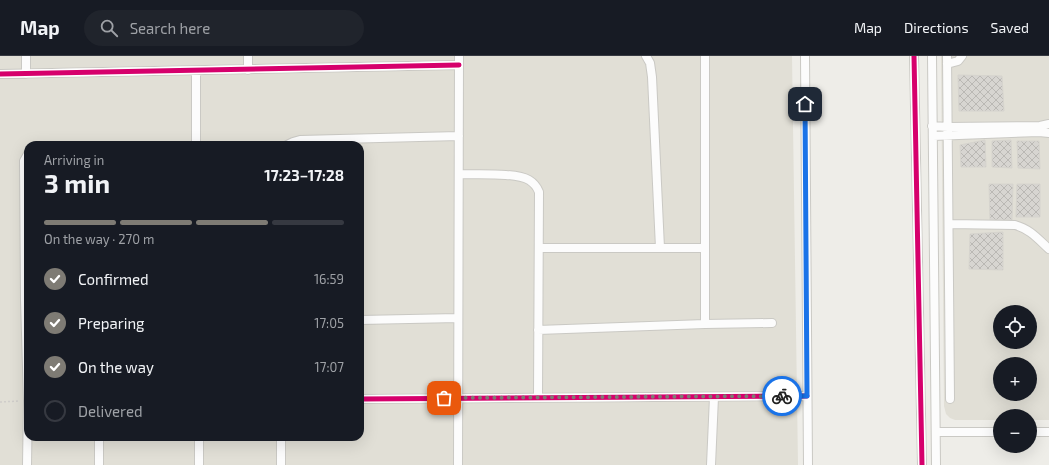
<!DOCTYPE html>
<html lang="en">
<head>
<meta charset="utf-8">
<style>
	body { margin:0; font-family:"Exo 2",sans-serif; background:#20242c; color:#f1f3f6; height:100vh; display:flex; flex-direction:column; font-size:15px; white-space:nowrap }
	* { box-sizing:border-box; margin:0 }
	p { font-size:13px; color:#9ea1a6 }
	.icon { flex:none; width:22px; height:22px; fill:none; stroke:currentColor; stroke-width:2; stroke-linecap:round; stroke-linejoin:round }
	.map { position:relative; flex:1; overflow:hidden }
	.panel { position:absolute; left:24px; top:85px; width:340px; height:300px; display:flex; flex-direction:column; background:#171b24; border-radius:12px; box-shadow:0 4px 16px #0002 }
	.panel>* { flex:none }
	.tools { position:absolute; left:993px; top:249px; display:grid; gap:8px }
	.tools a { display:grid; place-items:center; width:44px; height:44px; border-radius:50%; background:#171b24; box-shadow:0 4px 16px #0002; font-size:20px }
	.pin { position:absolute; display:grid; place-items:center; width:34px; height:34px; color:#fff; margin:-17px; border-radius:8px; box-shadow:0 2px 6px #0006 }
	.courier { position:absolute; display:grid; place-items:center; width:40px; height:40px; margin:-20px; border:3px solid #1a73e8; border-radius:50%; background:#fff; color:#222; box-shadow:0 1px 5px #0007 }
	.head em { font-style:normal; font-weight:700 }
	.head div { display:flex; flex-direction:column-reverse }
	.head { display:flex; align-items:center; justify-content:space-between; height:68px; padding:0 20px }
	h1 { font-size:26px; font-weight:700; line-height:30px }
	.bar { display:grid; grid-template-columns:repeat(4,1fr); gap:6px 4px; align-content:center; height:48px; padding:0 20px }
	.bar i { height:5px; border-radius:3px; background:#363941 }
	.bar .on { background:#7e7b74 }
	.bar p { grid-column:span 4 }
	ol { padding:0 20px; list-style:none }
	li { display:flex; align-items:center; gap:12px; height:44px }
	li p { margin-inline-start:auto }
	li .icon { padding:4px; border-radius:50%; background:#7e7b74; color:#fff; stroke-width:4 }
	li:last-child { color:#9ea1a6 }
	li i { width:22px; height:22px; border:2px solid #363941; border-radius:50% }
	header { display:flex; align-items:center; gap:24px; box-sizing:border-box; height:56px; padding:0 20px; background:#171b24; border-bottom:1px solid #363941 }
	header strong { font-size:19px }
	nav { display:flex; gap:22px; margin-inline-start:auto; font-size:14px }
	.search { width:280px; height:36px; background:#20242c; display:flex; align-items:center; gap:10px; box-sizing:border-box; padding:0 14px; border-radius:22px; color:#9ea1a6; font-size:15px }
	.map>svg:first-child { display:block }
</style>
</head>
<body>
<header>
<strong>Map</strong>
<div class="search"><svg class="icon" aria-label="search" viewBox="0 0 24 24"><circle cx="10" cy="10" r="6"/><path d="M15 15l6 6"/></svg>Search here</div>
<nav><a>Map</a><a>Directions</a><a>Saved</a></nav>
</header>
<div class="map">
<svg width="1049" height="409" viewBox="0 0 1049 409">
	<defs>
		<pattern id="building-cross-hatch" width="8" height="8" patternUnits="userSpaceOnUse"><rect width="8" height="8" fill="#d7d5d1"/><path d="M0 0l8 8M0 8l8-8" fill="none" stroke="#bab8b4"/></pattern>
	</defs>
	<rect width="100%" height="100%" fill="#eeede8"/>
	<path fill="#e1dfd6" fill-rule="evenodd" d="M0 0H792L798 409H0ZM28 89H360V381H28Z
		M941 0H1049V364H1030V360H1000V364H955L950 362 946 358 944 350ZM1000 256H1030V286H1000ZM1000 308H1030V338H1000Z"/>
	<path fill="url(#building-cross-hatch)" stroke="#d6d4ce" d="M958 19 1002 20 1004 55H959Z
		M985 84 986 111H961L960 89Z
		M1011 84 1012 112 992 111V85Z
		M1017 85H1039L1040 113 1018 112Z
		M989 128H1013L1012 164H990Z
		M1017 128H1040V161H1016Z
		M1003 176V214L969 213 970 178Z"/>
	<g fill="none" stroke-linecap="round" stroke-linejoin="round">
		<defs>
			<path id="minor" d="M26 0V18
				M646 0 650 7 652 21 660 192
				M805 0 808 409
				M914 0 922 409
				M932 0 936 409
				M947 0 950 343
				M947 8 958 5 962 0
				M248 14V0
				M196 15V89
				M0 18 459 9
				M932 70 948 71 1040 70 1049 68
				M933 80 1039 76 1049 77
				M287 89 293 86 300 84 459 80
				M459 118C476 119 515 116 529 124 534 127 537 131 539 136L538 342
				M949 168 1015 169C1030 173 1038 183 1049 193
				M539 192H705
				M360 264 458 262
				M705 268V0
				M538 274 705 268 772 267
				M360 343 807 340
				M936 376H1000
				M1030 376H1049
				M99 381V409
				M199 381V409
				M281 381V409
				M27 409 28 345 25 244 24 105 28 98
				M458 409 459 0
				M711 409 714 341"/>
		</defs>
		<use href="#minor" stroke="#cac9c4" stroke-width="10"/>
		<path stroke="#cfcdca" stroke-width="1.5" stroke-dasharray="2 2" stroke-linecap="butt" d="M0 346 20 345"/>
		<use href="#minor" stroke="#fcfcfc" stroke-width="8"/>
		<defs>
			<path id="cycleway" d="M914 0 922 409
				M0 18 459 9
				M360 343 807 340"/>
		</defs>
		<use href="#cycleway" stroke="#fff" stroke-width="8"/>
		<use href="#cycleway" stroke="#d6006c" stroke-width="5"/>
	</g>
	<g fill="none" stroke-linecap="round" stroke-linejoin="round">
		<path stroke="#7e7b74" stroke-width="4" stroke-dasharray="0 7.2" d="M444 342 782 340"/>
		<path stroke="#1a73e8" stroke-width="5" d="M782 340H807L805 48"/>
	</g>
</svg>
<div class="tools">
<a><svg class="icon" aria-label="locate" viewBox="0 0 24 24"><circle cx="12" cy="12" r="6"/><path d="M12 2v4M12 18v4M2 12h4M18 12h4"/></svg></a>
<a>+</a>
<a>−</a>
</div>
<div class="pin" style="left:444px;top:342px;background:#ea580c"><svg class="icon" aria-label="bag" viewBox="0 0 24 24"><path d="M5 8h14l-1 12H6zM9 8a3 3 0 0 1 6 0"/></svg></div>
<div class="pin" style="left:805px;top:48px;background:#1f2937"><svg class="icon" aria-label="home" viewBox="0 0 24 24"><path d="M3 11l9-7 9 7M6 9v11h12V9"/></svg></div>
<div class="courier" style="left:782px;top:340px"><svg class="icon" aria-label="bike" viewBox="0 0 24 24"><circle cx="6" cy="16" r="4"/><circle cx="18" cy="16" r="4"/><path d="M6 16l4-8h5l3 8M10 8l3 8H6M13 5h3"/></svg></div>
<section class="panel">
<div class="head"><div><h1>3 min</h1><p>Arriving in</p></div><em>17:23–17:28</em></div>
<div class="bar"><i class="on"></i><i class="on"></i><i class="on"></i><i></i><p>On the way · 270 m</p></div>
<ol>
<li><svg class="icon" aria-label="check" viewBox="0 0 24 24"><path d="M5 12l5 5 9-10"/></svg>Confirmed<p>16:59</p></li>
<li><svg class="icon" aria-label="check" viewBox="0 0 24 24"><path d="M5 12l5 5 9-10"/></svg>Preparing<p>17:05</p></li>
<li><svg class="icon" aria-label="check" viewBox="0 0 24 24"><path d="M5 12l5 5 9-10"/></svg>On the way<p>17:07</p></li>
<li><i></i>Delivered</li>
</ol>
</section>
</div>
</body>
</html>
